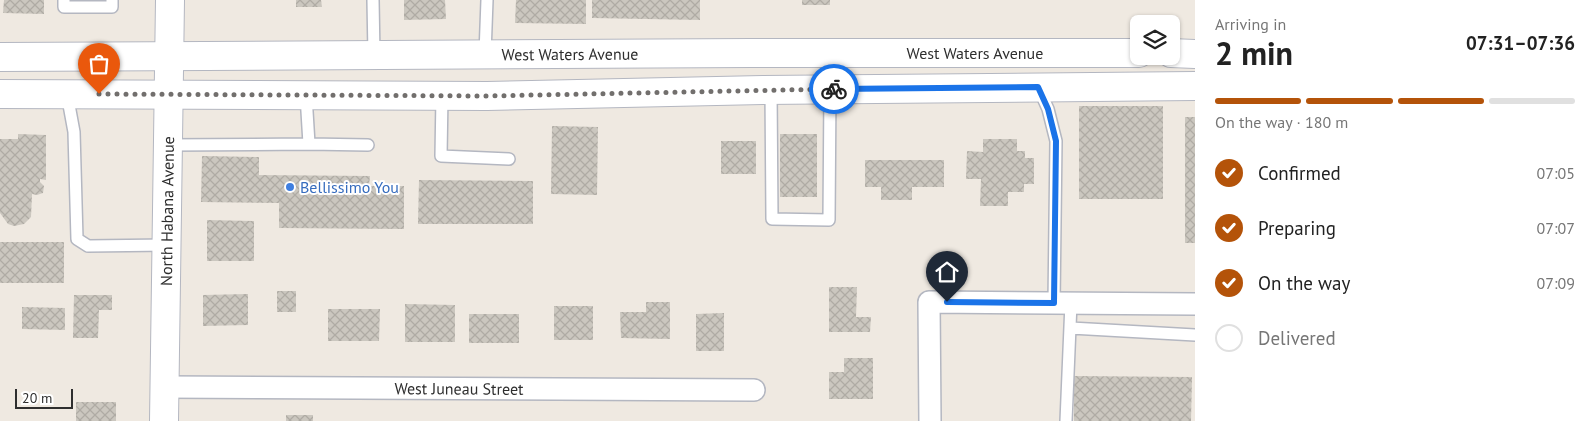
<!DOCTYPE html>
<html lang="en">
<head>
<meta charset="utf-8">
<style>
	body { margin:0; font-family:"PT Sans",sans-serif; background:#f6f6f6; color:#222; height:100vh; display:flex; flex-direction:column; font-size:19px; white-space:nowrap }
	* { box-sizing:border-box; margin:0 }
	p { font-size:16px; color:#767676 }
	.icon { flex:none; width:28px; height:28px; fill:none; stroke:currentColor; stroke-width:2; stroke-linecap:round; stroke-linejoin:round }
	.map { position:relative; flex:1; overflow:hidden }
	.details { display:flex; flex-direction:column; background:#fff; width:400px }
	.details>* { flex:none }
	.controls { position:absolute; left:1130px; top:15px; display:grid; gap:10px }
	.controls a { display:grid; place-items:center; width:50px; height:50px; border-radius:8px; background:#fff; box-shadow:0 1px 4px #0004; font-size:25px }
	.scale { position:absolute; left:15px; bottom:12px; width:58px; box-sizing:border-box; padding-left:5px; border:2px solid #2e2e2e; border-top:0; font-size:14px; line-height:18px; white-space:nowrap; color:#2e2e2e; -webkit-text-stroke:4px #fff; paint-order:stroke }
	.pin { position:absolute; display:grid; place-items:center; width:42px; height:42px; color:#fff; margin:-51px -21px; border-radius:50% 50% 50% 0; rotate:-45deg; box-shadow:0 0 5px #0007 }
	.pin .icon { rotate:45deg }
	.courier { position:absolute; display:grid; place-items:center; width:50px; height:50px; margin:-25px; border:4px solid #1a73e8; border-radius:50%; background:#fff; color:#222; box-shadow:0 1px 6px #0007 }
	.headline em { font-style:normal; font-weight:700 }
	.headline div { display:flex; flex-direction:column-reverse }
	.headline { display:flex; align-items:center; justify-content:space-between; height:85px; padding:0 20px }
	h1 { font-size:32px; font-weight:700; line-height:38px }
	.bar { display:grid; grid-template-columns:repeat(4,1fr); gap:8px 5px; align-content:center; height:60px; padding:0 20px }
	.bar i { height:6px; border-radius:4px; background:#e0e0e0 }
	.bar .current { background:#b45309 }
	.bar p { grid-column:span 4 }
	ol { padding:0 20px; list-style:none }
	li { display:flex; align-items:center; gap:15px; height:55px }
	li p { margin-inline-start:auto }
	li .icon { padding:5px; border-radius:50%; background:#b45309; color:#fff; stroke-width:4 }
	li:last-child { color:#767676 }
	li i { width:28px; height:28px; border:2px solid #e0e0e0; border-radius:50% }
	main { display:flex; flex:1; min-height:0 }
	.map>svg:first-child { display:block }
</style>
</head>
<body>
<main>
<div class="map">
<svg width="1195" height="421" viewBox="0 0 1195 421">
	<defs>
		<pattern id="building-cross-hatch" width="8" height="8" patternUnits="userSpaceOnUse" patternTransform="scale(1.25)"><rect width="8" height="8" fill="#cbc7bf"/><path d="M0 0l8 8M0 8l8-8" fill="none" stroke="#afaba4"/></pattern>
	</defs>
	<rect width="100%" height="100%" fill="#efe9e1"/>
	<path fill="url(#building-cross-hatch)" d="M4 0H44V14L3 13Z
		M296 0H321L322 7H296Z
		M404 0H445L446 19 404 20Z
		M516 0H586V24L515 23Z
		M592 0H700V20L592 18Z
		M802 0H830V5H802Z
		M1079 106H1163V199H1079Z
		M1185 117H1195V243H1185Z
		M552 126 598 127 597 195 551 194Z
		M18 134 46 135V180L40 179V182L44 186 43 193 37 195 32 194 31 217 24 224 14 226 8 224 0 213V139H18Z
		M780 134H817V197H780Z
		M983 139H1017V151H1025V158H1034V184H1024V192H1008V206H980L981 179H966L967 151 983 152Z
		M721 141H756V174H721Z
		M202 156 259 157V175L370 176 369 186H404V229L279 228V203L201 202Z
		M865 160H944V187H912V200H881V187H865Z
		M419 180 533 181V224H418Z
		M207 220 254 221V261H207Z
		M0 242H64V283H0Z
		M829 287H857L856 317H871L870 332H829Z
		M277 291H296V312H277Z
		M248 294V325L203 326V295Z
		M74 295H112V310H99L98 338H73Z
		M646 302H670V339L621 338 620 312H646Z
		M405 304 455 305V342H405Z
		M554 306H593V340H554Z
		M22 307 65 308V330L22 329Z
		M328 309H380L379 341H328Z
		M724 313V351H696V314Z
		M469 314H519V343H469Z
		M844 358H873V399H829V372H844Z
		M1074 376 1192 377 1191 421H1074Z
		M76 402H116V421H76Z
		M286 415H313V421H286Z"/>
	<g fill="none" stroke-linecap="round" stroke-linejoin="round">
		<defs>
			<path id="lane" d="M64 0V7H112V0
				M373 0 374 55
				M485 54 487 0
				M1039 89 1048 109 1056 141 1054 303
				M771 90 772 219 829 220 830 89
				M67 94 74 132 77 239 88 246 167 245
				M306 95 309 144 368 145
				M442 96 441 156 509 159
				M168 145 309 144
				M1071 328 1195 335
				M1066 421 1071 303"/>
			<g id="street">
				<path id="s1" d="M165 387 754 390"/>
				<path d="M930 421 929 302 1195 304"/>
			</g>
			<g id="secondary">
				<path d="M1171 53 1195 54"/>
				<path id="s2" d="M0 57 751 53H1139"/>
				<path d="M0 94 487 96 763 90 1195 86"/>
				<path id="s3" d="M164 421 170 0"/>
			</g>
		</defs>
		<use href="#lane" stroke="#b4b7c1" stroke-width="14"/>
		<use href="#street" stroke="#b4b7c1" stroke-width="24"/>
		<use href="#secondary" stroke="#b4b7c1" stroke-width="30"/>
		<use href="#lane" stroke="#fff" stroke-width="11"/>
		<use href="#street" stroke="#fff" stroke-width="21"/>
		<use href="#secondary" stroke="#fff" stroke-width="28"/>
	</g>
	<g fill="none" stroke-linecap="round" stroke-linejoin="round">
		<path stroke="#726f6d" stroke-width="5" stroke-dasharray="0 9" d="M99 94 487 96 834 89"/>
		<path stroke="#1a73e8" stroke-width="6" d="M834 89 1038 87 1048 109 1056 141 1054 303 947 302"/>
	</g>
	<circle fill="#3f7fe0" stroke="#fff" stroke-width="2" cx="290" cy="187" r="5"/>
	<g text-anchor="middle" stroke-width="4" stroke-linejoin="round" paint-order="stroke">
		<g font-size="16" fill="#2e2e2e" stroke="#fff">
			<text dy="6" stroke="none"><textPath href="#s2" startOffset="975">West Waters Avenue</textPath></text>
			<text dy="6" stroke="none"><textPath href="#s2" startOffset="570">West Waters Avenue</textPath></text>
			<text dy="6" stroke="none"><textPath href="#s3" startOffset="210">North Habana Avenue</textPath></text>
			<text dy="6" stroke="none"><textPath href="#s1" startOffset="294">West Juneau Street</textPath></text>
		</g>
		<g font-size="16" fill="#366cbe" stroke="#fff" text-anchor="start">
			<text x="300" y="193">Bellissimo You</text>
		</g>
	</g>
</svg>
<div class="controls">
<a><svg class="icon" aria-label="layers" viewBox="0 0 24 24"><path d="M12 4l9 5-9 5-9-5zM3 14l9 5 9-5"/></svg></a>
</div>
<div class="scale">20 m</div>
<div class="pin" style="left:99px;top:94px;background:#ea580c"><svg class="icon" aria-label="bag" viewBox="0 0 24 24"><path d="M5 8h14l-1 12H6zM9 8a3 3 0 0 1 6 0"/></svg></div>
<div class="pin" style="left:947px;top:302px;background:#1f2937"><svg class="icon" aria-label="home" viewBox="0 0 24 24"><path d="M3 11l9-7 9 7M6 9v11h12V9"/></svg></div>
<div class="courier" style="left:834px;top:89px"><svg class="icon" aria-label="bike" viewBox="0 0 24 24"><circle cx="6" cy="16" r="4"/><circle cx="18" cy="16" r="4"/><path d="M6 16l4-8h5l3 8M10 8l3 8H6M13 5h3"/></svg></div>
</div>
<section class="details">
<div class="headline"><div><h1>2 min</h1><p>Arriving in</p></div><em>07:31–07:36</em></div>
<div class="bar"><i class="current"></i><i class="current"></i><i class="current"></i><i></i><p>On the way · 180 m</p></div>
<ol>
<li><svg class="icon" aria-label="check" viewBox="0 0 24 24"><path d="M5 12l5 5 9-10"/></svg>Confirmed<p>07:05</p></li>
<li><svg class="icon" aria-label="check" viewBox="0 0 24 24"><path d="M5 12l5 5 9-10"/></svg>Preparing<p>07:07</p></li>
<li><svg class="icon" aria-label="check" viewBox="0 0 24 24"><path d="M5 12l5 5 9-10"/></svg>On the way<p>07:09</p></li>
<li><i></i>Delivered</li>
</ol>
</section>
</main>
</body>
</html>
